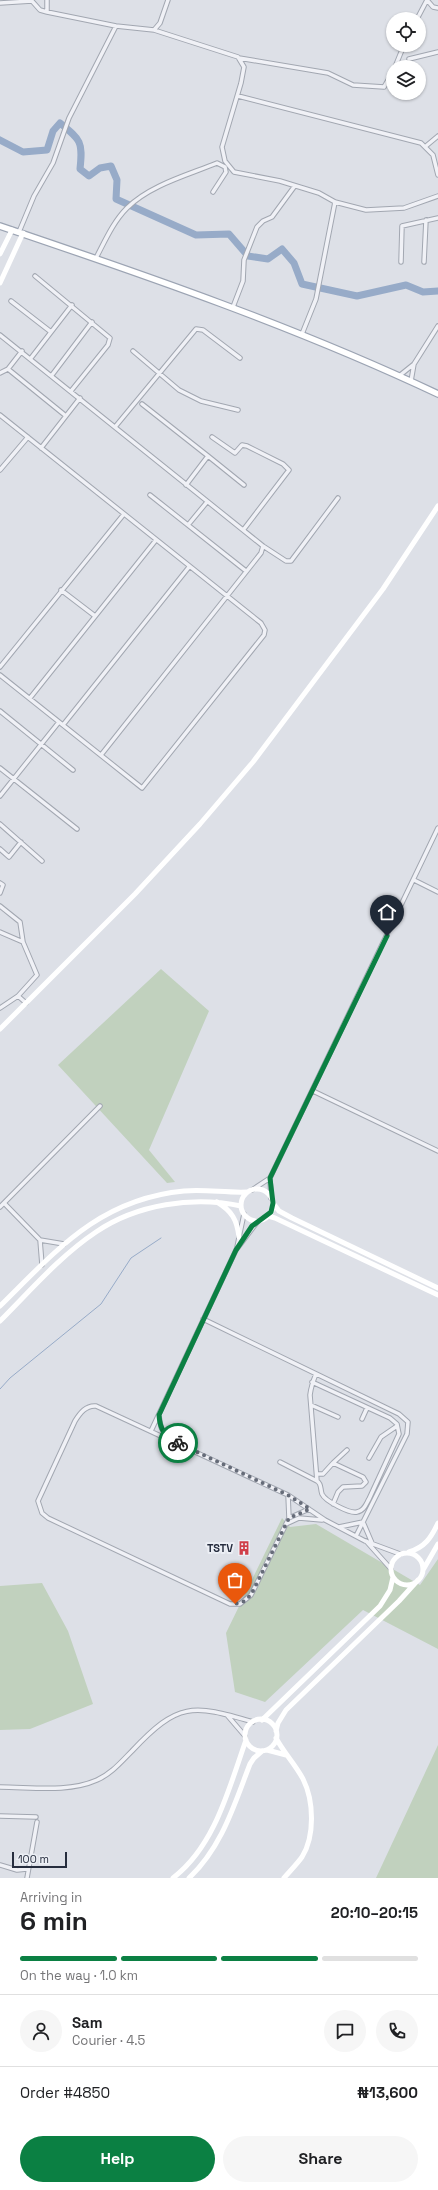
<!DOCTYPE html>
<html lang="en">
<head>
<meta charset="utf-8">
<style>
	body { margin:0; font-family:"Space Grotesk",sans-serif; background:#f6f6f6; color:#202124; height:100vh; display:flex; flex-direction:column; font-size:15px; white-space:nowrap }
	* { box-sizing:border-box; margin:0 }
	p { font-size:13px; color:#757577 }
	.icon { flex:none; width:22px; height:22px; fill:none; stroke:currentColor; stroke-width:2; stroke-linecap:round; stroke-linejoin:round }
	.map { position:relative; height:1878px; overflow:hidden }
	.details { display:flex; flex-direction:column; background:#fff; flex:1 }
	.details>* { flex:none }
	.buttons { position:absolute; left:386px; top:12px; display:grid; gap:8px }
	.buttons a { display:grid; place-items:center; width:40px; height:40px; border-radius:50%; background:#fff; box-shadow:0 1px 3px #0004; font-size:20px }
	.scale { position:absolute; left:12px; bottom:10px; width:55px; box-sizing:border-box; padding-left:4px; border:2px solid #262d3e; border-top:0; font-size:11px; line-height:14px; white-space:nowrap; color:#262d3e; -webkit-text-stroke:3px #eceff5; paint-order:stroke }
	.pin { position:absolute; display:grid; place-items:center; width:34px; height:34px; color:#fff; margin:-41px -17px; border-radius:50% 50% 50% 0; rotate:-45deg; box-shadow:0 0 4px #0007 }
	.pin .icon { rotate:45deg }
	.courier { position:absolute; display:grid; place-items:center; width:40px; height:40px; margin:-20px; border:3px solid #0b8043; border-radius:50%; background:#fff; color:#222; box-shadow:0 1px 5px #0007 }
	.headline em { font-style:normal; font-weight:700 }
	.headline div { display:flex; flex-direction:column-reverse }
	.headline { display:flex; align-items:center; justify-content:space-between; height:68px; padding:0 20px }
	h1 { font-size:26px; font-weight:700; line-height:30px }
	.bar { display:grid; grid-template-columns:repeat(4,1fr); gap:6px 4px; align-content:center; height:48px; padding:0 20px }
	.bar i { height:5px; border-radius:3px; background:#e0e0e0 }
	.bar .on { background:#0b8043 }
	.bar p { grid-column:span 4 }
	.line { display:flex; align-items:center; gap:10px; padding:0 20px; border-top:1px solid #e0e0e0 }
	.line div { flex:1 }
	.round { display:grid; place-items:center; flex:none; width:42px; height:42px; border-radius:21px; background:#f6f6f6 }
	.action { display:flex; gap:8px; margin-top:auto; padding:8px 20px }
	.action a { flex:1; height:46px; border-radius:24px; background:#0b8043; color:#fff; font-size:16px; font-weight:700; line-height:46px; text-align:center }
	.action a+a { background:#f6f6f6; color:#202124 }
	.map>svg:first-child { display:block }
</style>
</head>
<body>
<div class="map">
<svg width="438" height="1878" viewBox="0 0 438 1878">
	<rect width="100%" height="100%" fill="#dde0e7"/>
	<path fill="#c1d1be" d="M161 969 209 1011 149 1150 175 1182 167 1183 58 1065Z
		M282 1518 290 1527 316 1524 420 1585 438 1559V1649L363 1610 265 1702 235 1692 226 1633Z
		M42 1583 68 1631 93 1704 30 1729 0 1730V1586Z
		M438 1745V1878H376Z"/>
	<g fill="none" stroke-linecap="round" stroke-linejoin="round">
		<path stroke="#97abc8" stroke-width="1" d="M0 1389 10 1378 101 1304 131 1258 161 1238"/>
		<path stroke="#97abc8" stroke-width="7" d="M0 140 23 152 47 150 53 131 60 123C81 140 83 142 80 169L89 176 100 168 111 166 117 180 116 199 196 235 229 234 248 256 268 259 282 249 294 263 302 284 357 296 406 285 423 292 438 291"/>
		<defs>
			<path id="street" d="M47 0V12
				M427 0 433 7 438 8
				M0 3 32 1 40 10 47 12 116 26 154 30 160 23 168 0
				M417 19 427 0
				M154 30 238 57 244 67 241 83 222 147 225 161 234 172 280 181 319 193 335 202 366 210 404 208 438 196
				M239 58 328 73 353 85 384 87 393 72
				M409 59 438 52
				M395 67 404 45
				M238 96 421 143 433 155 438 175
				M426 146 438 136
				M19 232 34 196 53 163 69 118 116 26
				M96 258C105 241 113 222 127 208 150 185 188 175 217 163L225 167 226 172 213 192
				M401 262 402 226 438 218
				M424 262 426 220
				M35 276 110 338 108 345 71 391
				M11 301 51 332
				M233 307 243 281 244 260 257 227 263 221 272 217 294 187
				M302 334 316 299 335 202
				M0 335 263 546 261 553 101 755
				M133 351 179 390 201 401 238 410
				M31 358 72 305
				M8 369 66 416
				M0 373 8 369 22 351
				M52 375 92 322
				M399 376 414 364 438 326
				M411 381 414 364
				M142 404 208 456 186 485
				M0 415 261 623 265 630 264 635 142 788 0 675
				M115 427 196 329 203 330 240 358
				M212 437 235 453 242 445 247 446 283 464 289 470 244 529
				M41 448 80 398
				M208 456 244 485
				M0 470 28 437
				M150 495 246 571
				M188 525 207 502
				M263 546 286 561H291L338 498
				M61 590 95 616
				M0 667 124 514
				M30 698 156 540
				M0 711 73 770
				M63 725 189 567
				M0 768 77 829
				M0 796 59 722
				M0 824 42 861
				M0 849 9 857 21 842
				M414 880 438 892
				M0 883 3 885 0 893
				M0 906 20 922 23 942 37 975 18 996
				M0 932 23 942
				M0 1008 18 996 26 1003
				M313 1091 438 1151
				M252 1190 270 1178
				M271 1198 270 1178 438 828
				M4 1203 40 1240 64 1244
				M0 1207 100 1106
				M40 1240 42 1265
				M237 1247 244 1214
				M203 1319 399 1414 408 1422 407 1434 356 1536
				M312 1382 390 1418 397 1424 399 1434 369 1499C366 1504 364 1511 357 1512 350 1514 325 1501 322 1494 320 1489 322 1484 317 1481L310 1395C311 1387 313 1381 316 1374
				M311 1405 338 1417
				M159 1416 161 1427 166 1437
				M362 1419 367 1408
				M151 1431 236 1250 258 1221
				M369 1458 381 1437 397 1426
				M280 1462 317 1481
				M317 1474H323L333 1463
				M288 1495 289 1518 251 1595 240 1604H230L48 1518 42 1513 38 1501 75 1421C80 1413 86 1405 96 1406L288 1495 325 1520 365 1541 400 1554
				M333 1504 338 1492 343 1487 362 1486 366 1482 363 1477 333 1463 347 1450
				M289 1518 309 1509
				M286 1524 299 1518 322 1520
				M339 1527 363 1522 372 1543
				M366 1541 391 1569
				M227 1715 245 1736
				M0 1787C31 1787 68 1793 97 1780 111 1774 121 1762 132 1751 178 1702 192 1704 253 1722
				M0 1816 36 1817
				M0 1865 17 1870 27 1869
				M27 1878 37 1822"/>
			<path id="primary" d="M0 226C148 276 296 327 438 394"/>
		</defs>
		<use href="#street" stroke="#a2a7b1" stroke-width="5.5"/>
		<use href="#primary" stroke="#9ca4b3" stroke-width="8"/>
		<use href="#street" stroke="#f0f1f6" stroke-width="3.5"/>
		<path stroke="#fff" stroke-width="5" d="M0 254 12 230
			M0 283 23 233
			M0 1029 135 894 200 824 253 762 383 589 438 506
			M241 1205a16 16 0 1 1 32 0a16 16 0 1 1-32 0Z
			M217 1202C232 1211 237 1220 239 1237
			M273 1203 279 1211 292 1218 438 1288
			M268 1216 275 1218 438 1295
			M0 1306C56 1251 99 1199 184 1191 205 1189 226 1193 247 1192
			M0 1321C30 1291 60 1256 96 1232 137 1204 193 1196 241 1206
			M409 1552C425 1547 431 1538 438 1523
			M391 1569a16 16 0 1 1 32 0a16 16 0 1 1-32 0Z
			M423 1570 438 1544
			M245 1735a16 16 0 1 1 32 0a16 16 0 1 1-32 0Z
			M262 1720 380 1606 390 1590 393 1577
			M276 1731 278 1723 286 1710 399 1601 418 1580
			M276 1738C284 1753 295 1764 303 1779 314 1801 315 1836 302 1857 297 1864 290 1871 284 1878
			M267 1750 286 1755
			M173 1878C215 1846 229 1788 246 1740
			M189 1878C222 1847 234 1805 250 1764L254 1758 262 1751"/>
		<use href="#primary" stroke="#fff" stroke-width="5.5"/>
	</g>
	<g fill="none" stroke-linecap="round" stroke-linejoin="round">
		<path stroke="#666c79" stroke-width="4" stroke-dasharray="0 7.2" d="M178 1443 288 1495 310 1509 289 1518 251 1595 243 1602 235 1604"/>
		<path stroke="#0b8043" stroke-width="5" d="M178 1443C165 1437 160 1430 159 1415L236 1250 252 1226 271 1212 273 1203 270 1178 387 936"/>
	</g>
	<defs>
		<symbol id="building-bare" viewBox="-9 -9 18 18"><path d="M-4-6H4V6H1V3H-1V6H-4ZM-2.5-4.3h1.7v1.8h-1.7ZM.8-4.3h1.7v1.8H.8ZM-2.5-1h1.7V.8h-1.7ZM.8-1h1.7V.8H.8Z" fill="#d03e49" stroke="#eceff5" stroke-width="2.5" paint-order="stroke"/></symbol>
	</defs>
	<g fill-rule="evenodd">
		<use href="#building-bare" x="234" y="1538" width="20" height="20"/>
	</g>
	<g text-anchor="middle" stroke-width="4" stroke-linejoin="round" paint-order="stroke">
		<g font-size="11" font-weight="bold" fill="#262d3e" stroke="#eceff5" text-anchor="end">
			<text x="233" y="1552">TSTV</text>
		</g>
	</g>
</svg>
<div class="buttons">
<a><svg class="icon" aria-label="locate" viewBox="0 0 24 24"><circle cx="12" cy="12" r="6"/><path d="M12 2v4M12 18v4M2 12h4M18 12h4"/></svg></a>
<a><svg class="icon" aria-label="layers" viewBox="0 0 24 24"><path d="M12 4l9 5-9 5-9-5zM3 14l9 5 9-5"/></svg></a>
</div>
<div class="scale">100 m</div>
<div class="pin" style="left:235px;top:1604px;background:#ea580c"><svg class="icon" aria-label="bag" viewBox="0 0 24 24"><path d="M5 8h14l-1 12H6zM9 8a3 3 0 0 1 6 0"/></svg></div>
<div class="pin" style="left:387px;top:936px;background:#1f2937"><svg class="icon" aria-label="home" viewBox="0 0 24 24"><path d="M3 11l9-7 9 7M6 9v11h12V9"/></svg></div>
<div class="courier" style="left:178px;top:1443px"><svg class="icon" aria-label="bike" viewBox="0 0 24 24"><circle cx="6" cy="16" r="4"/><circle cx="18" cy="16" r="4"/><path d="M6 16l4-8h5l3 8M10 8l3 8H6M13 5h3"/></svg></div>
</div>
<section class="details">
<div class="headline"><div><h1>6 min</h1><p>Arriving in</p></div><em>20:10–20:15</em></div>
<div class="bar"><i class="on"></i><i class="on"></i><i class="on"></i><i></i><p>On the way · 1.0 km</p></div>
<div class="line" style="height:72px"><a class="round"><svg class="icon" aria-label="person" viewBox="0 0 24 24"><circle cx="12" cy="8" r="4"/><path d="M4 21q1-7 8-7t8 7"/></svg></a><div><b>Sam</b><p>Courier · 4.5</p></div><a class="round"><svg class="icon" aria-label="chat" viewBox="0 0 24 24"><path d="M4 5h16v11H9l-5 4z"/></svg></a><a class="round"><svg class="icon" aria-label="phone" viewBox="0 0 24 24"><path d="M5 4h4l2 5-3 2q2 4 5 5l2-3 5 2v4C11 20 4 13 5 4z"/></svg></a></div>
<div class="line" style="height:52px"><div>Order #4850</div><b>₦13,600</b></div>
<div class="action"><a>Help</a><a>Share</a></div>
</section>
</body>
</html>
